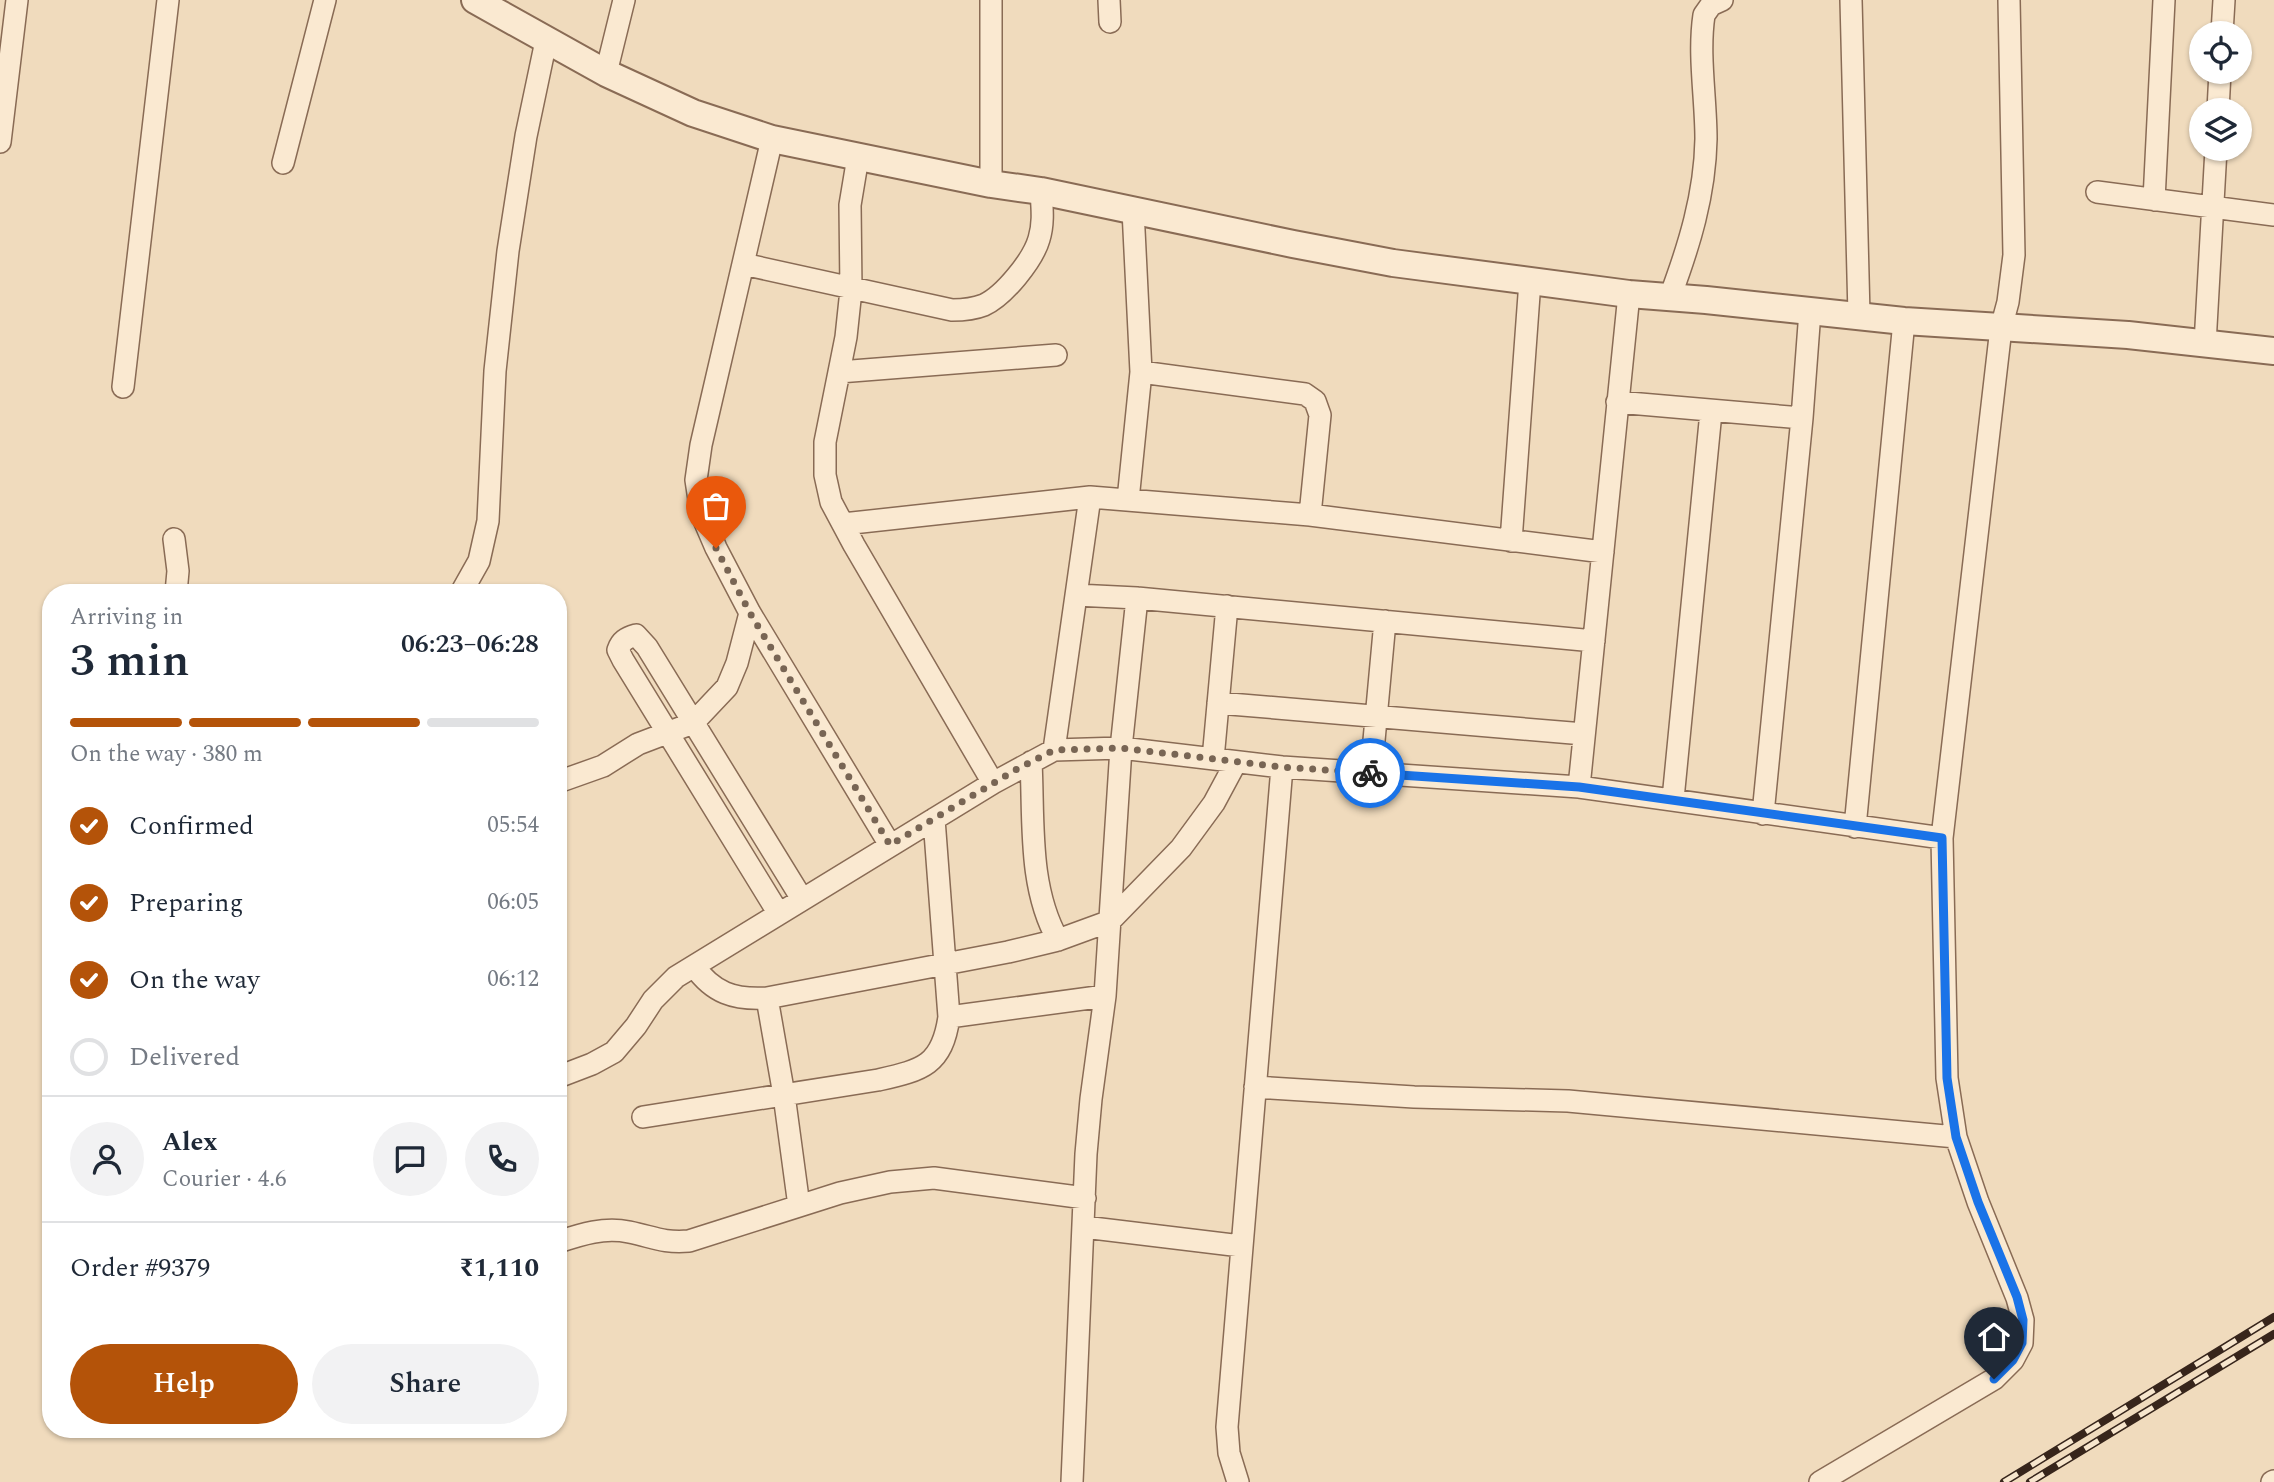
<!DOCTYPE html>
<html lang="en">
<head>
<meta charset="utf-8">
<style>
	body { margin:0; font-family:Spectral,serif; background:#f2f2f3; color:#1f2937; height:100vh; display:flex; flex-direction:column; font-size:26px; white-space:nowrap }
	* { box-sizing:border-box; margin:0 }
	p { font-size:23px; color:#747a83 }
	.icon { flex:none; width:38px; height:38px; fill:none; stroke:currentColor; stroke-width:2; stroke-linecap:round; stroke-linejoin:round }
	.map { position:relative; flex:1; overflow:hidden }
	.panel { position:absolute; left:42px; top:584px; width:525px; height:854px; display:flex; flex-direction:column; background:#fff; border-radius:28px; box-shadow:0 2px 5px #0004 }
	.panel>* { flex:none }
	.tools { position:absolute; left:2189px; top:21px; display:grid; gap:14px }
	.tools a { display:grid; place-items:center; width:63px; height:63px; border-radius:50%; background:#fff; box-shadow:0 2px 5px #0004; font-size:35px }
	.pin { position:absolute; display:grid; place-items:center; width:60px; height:60px; color:#fff; margin:-72px -30px; border-radius:50% 50% 50% 0; rotate:-45deg; box-shadow:0 0 7px #0007 }
	.pin .icon { rotate:45deg }
	.courier { position:absolute; display:grid; place-items:center; width:70px; height:70px; margin:-35px; border:5px solid #1a73e8; border-radius:50%; background:#fff; color:#222; box-shadow:0 2px 9px #0007 }
	.headline em { font-style:normal; font-weight:600 }
	.headline div { display:flex; flex-direction:column-reverse }
	.headline { display:flex; align-items:center; justify-content:space-between; height:119px; padding:0 28px }
	h1 { font-size:46px; font-weight:600; line-height:52px }
	.bar { display:grid; grid-template-columns:repeat(4,1fr); gap:10px 7px; align-content:center; height:84px; padding:0 28px }
	.bar i { height:9px; border-radius:5px; background:#e0e1e3 }
	.bar .selected { background:#b45309 }
	.bar p { grid-column:span 4 }
	.line { display:flex; align-items:center; gap:18px; padding:0 28px; border-top:2px solid #e0e1e3 }
	.line div { flex:1 }
	.round { display:grid; place-items:center; flex:none; width:74px; height:74px; border-radius:37px; background:#f2f2f3 }
	ol { padding:0 28px; list-style:none }
	li { display:flex; align-items:center; gap:21px; height:77px }
	li p { margin-inline-start:auto }
	li .icon { padding:7px; border-radius:50%; background:#b45309; color:#fff; stroke-width:4 }
	li:last-child { color:#747a83 }
	li i { width:38px; height:38px; border:4px solid #e0e1e3; border-radius:50% }
	.action { display:flex; gap:14px; margin-top:auto; padding:14px 28px }
	.action a { flex:1; height:80px; border-radius:42px; background:#b45309; color:#fff; font-size:28px; font-weight:600; line-height:80px; text-align:center }
	.action a+a { background:#f2f2f3; color:#1f2937 }
	.map>svg:first-child { display:block }
</style>
</head>
<body>
<div class="map">
<svg width="2274" height="1482" viewBox="0 0 2274 1482">
	<rect width="100%" height="100%" fill="#f0dbbd"/>
	<g fill="none" stroke-linecap="round" stroke-linejoin="round">
		<defs>
			<path id="minor" d="M991 0V184
				M1109 0 1110 22
				M1851 0 1859 315
				M2222 33 2224 0
				M606 73 624 0
				M2218 110 2220 72
				M772 139 701 445 696 480 701 513 716 548 750 613 890 845
				M0 142 17 0
				M858 157 850 205 851 290 846 337 825 442V475L831 502 854 545 993 783
				M283 163 325 0
				M2097 192 2274 215
				M2154 200 2164 0
				M743 264 952 310C963 310 974 309 984 305 1004 296 1033 260 1039 239 1044 223 1042 207 1041 191
				M1629 294 1579 787 1942 838 2001 328 2008 302 2014 255 2009 0
				M1670 297C1689 246 1705 195 1706 139 1706 98 1698 55 1704 15L1711 5 1722 0
				M2205 344 2216 149
				M839 372 1056 355
				M1141 372 1305 394 1315 401 1320 415 1310 515
				M123 387 168 0
				M1617 402 1802 418
				M1128 500 1141 372 1133 210
				M843 524 1090 497
				M174 539 178 571 176 593
				M1511 541 1530 281
				M461 593 479 561 488 521 495 371 508 251 526 136 546 41
				M1076 595 1137 598 1594 641
				M1218 703 1584 734
				M1054 750 1090 497 1310 515 1603 552
				M1213 759 1227 606
				M1031 762C1034 821 1028 887 1058 940
				M1371 773 1385 621
				M558 782 603 766 638 744 693 723 727 687 737 663 750 613
				M1673 799 1711 412
				M1763 814 1802 418 1810 311
				M1855 827 1904 321
				M779 914 623 660 618 650C621 641 626 638 636 635L647 647 802 899
				M694 966C713 993 734 1000 767 998L1008 952 1058 940 1110 921 1181 848 1214 803 1236 762
				M767 998 784 1095 799 1206
				M949 1017 1105 996
				M558 1077 592 1064 614 1052 636 1026 653 1000 676 977 993 783 1054 750 1121 748 1282 767 1579 787
				M1255 1087 1414 1097 1568 1101 1956 1137
				M643 1117 878 1080C922 1070 942 1066 949 1017L934 819
				M1084 1227 1241 1246
				M558 1242C582 1234 604 1227 629 1232 654 1237 662 1243 689 1241L840 1193 890 1182 934 1178 1085 1198
				M1072 1482 1086 1154 1091 1099 1105 996 1121 748 1137 598
				M1238 1482 1229 1453 1227 1427 1282 767
				M1820 1482 1994 1379 2013 1360 2022 1343 2023 1320 2017 1298 1978 1202 1956 1137 1947 1078 1942 838
				M2272 1482 2274 1481"/>
			<path id="tertiary" d="M475 0 606 73 693 113 772 139 991 184 1041 191 1293 244 1393 263 1629 294 1706 300 1904 321 2128 335 2274 351"/>
		</defs>
		<use href="#minor" stroke="#896b55" stroke-width="24"/>
		<use href="#tertiary" stroke="#896b55" stroke-width="30"/>
		<use href="#minor" stroke="#fae9d1" stroke-width="21"/>
		<use href="#tertiary" stroke="#fae9d1" stroke-width="26"/>
		<defs>
			<path id="rail" d="M2004 1482 2274 1317
				M2030 1482 2274 1334"/>
		</defs>
		<use href="#rail" stroke="#37251b" stroke-width="8"/>
		<use href="#rail" stroke="#f7e6cd" stroke-width="5" stroke-dasharray="16" stroke-linecap="butt"/>
	</g>
	<g fill="none" stroke-linecap="round" stroke-linejoin="round">
		<path stroke="#786554" stroke-width="7" stroke-dasharray="0 12.6" d="M716 548 750 613 890 845 1017 769 1054 750 1121 748 1282 767 1370 773"/>
		<path stroke="#1a73e8" stroke-width="9" d="M1370 773 1579 787 1942 838 1947 1078 1956 1137 1978 1202 2017 1297 2023 1320 2022 1343 2013 1360 1994 1379"/>
	</g>
</svg>
<div class="tools">
<a><svg class="icon" aria-label="locate" viewBox="0 0 24 24"><circle cx="12" cy="12" r="6"/><path d="M12 2v4M12 18v4M2 12h4M18 12h4"/></svg></a>
<a><svg class="icon" aria-label="layers" viewBox="0 0 24 24"><path d="M12 4l9 5-9 5-9-5zM3 14l9 5 9-5"/></svg></a>
</div>
<div class="pin" style="left:716px;top:548px;background:#ea580c"><svg class="icon" aria-label="bag" viewBox="0 0 24 24"><path d="M5 8h14l-1 12H6zM9 8a3 3 0 0 1 6 0"/></svg></div>
<div class="pin" style="left:1994px;top:1379px;background:#1f2937"><svg class="icon" aria-label="home" viewBox="0 0 24 24"><path d="M3 11l9-7 9 7M6 9v11h12V9"/></svg></div>
<div class="courier" style="left:1370px;top:773px"><svg class="icon" aria-label="bike" viewBox="0 0 24 24"><circle cx="6" cy="16" r="4"/><circle cx="18" cy="16" r="4"/><path d="M6 16l4-8h5l3 8M10 8l3 8H6M13 5h3"/></svg></div>
<section class="panel">
<div class="headline"><div><h1>3 min</h1><p>Arriving in</p></div><em>06:23–06:28</em></div>
<div class="bar"><i class="selected"></i><i class="selected"></i><i class="selected"></i><i></i><p>On the way · 380 m</p></div>
<ol>
<li><svg class="icon" aria-label="check" viewBox="0 0 24 24"><path d="M5 12l5 5 9-10"/></svg>Confirmed<p>05:54</p></li>
<li><svg class="icon" aria-label="check" viewBox="0 0 24 24"><path d="M5 12l5 5 9-10"/></svg>Preparing<p>06:05</p></li>
<li><svg class="icon" aria-label="check" viewBox="0 0 24 24"><path d="M5 12l5 5 9-10"/></svg>On the way<p>06:12</p></li>
<li><i></i>Delivered</li>
</ol>
<div class="line" style="height:126px"><a class="round"><svg class="icon" aria-label="person" viewBox="0 0 24 24"><circle cx="12" cy="8" r="4"/><path d="M4 21q1-7 8-7t8 7"/></svg></a><div><b>Alex</b><p>Courier · 4.6</p></div><a class="round"><svg class="icon" aria-label="chat" viewBox="0 0 24 24"><path d="M4 5h16v11H9l-5 4z"/></svg></a><a class="round"><svg class="icon" aria-label="phone" viewBox="0 0 24 24"><path d="M5 4h4l2 5-3 2q2 4 5 5l2-3 5 2v4C11 20 4 13 5 4z"/></svg></a></div>
<div class="line" style="height:91px"><div>Order #9379</div><b>₹1,110</b></div>
<div class="action"><a>Help</a><a>Share</a></div>
</section>
</div>
</body>
</html>
